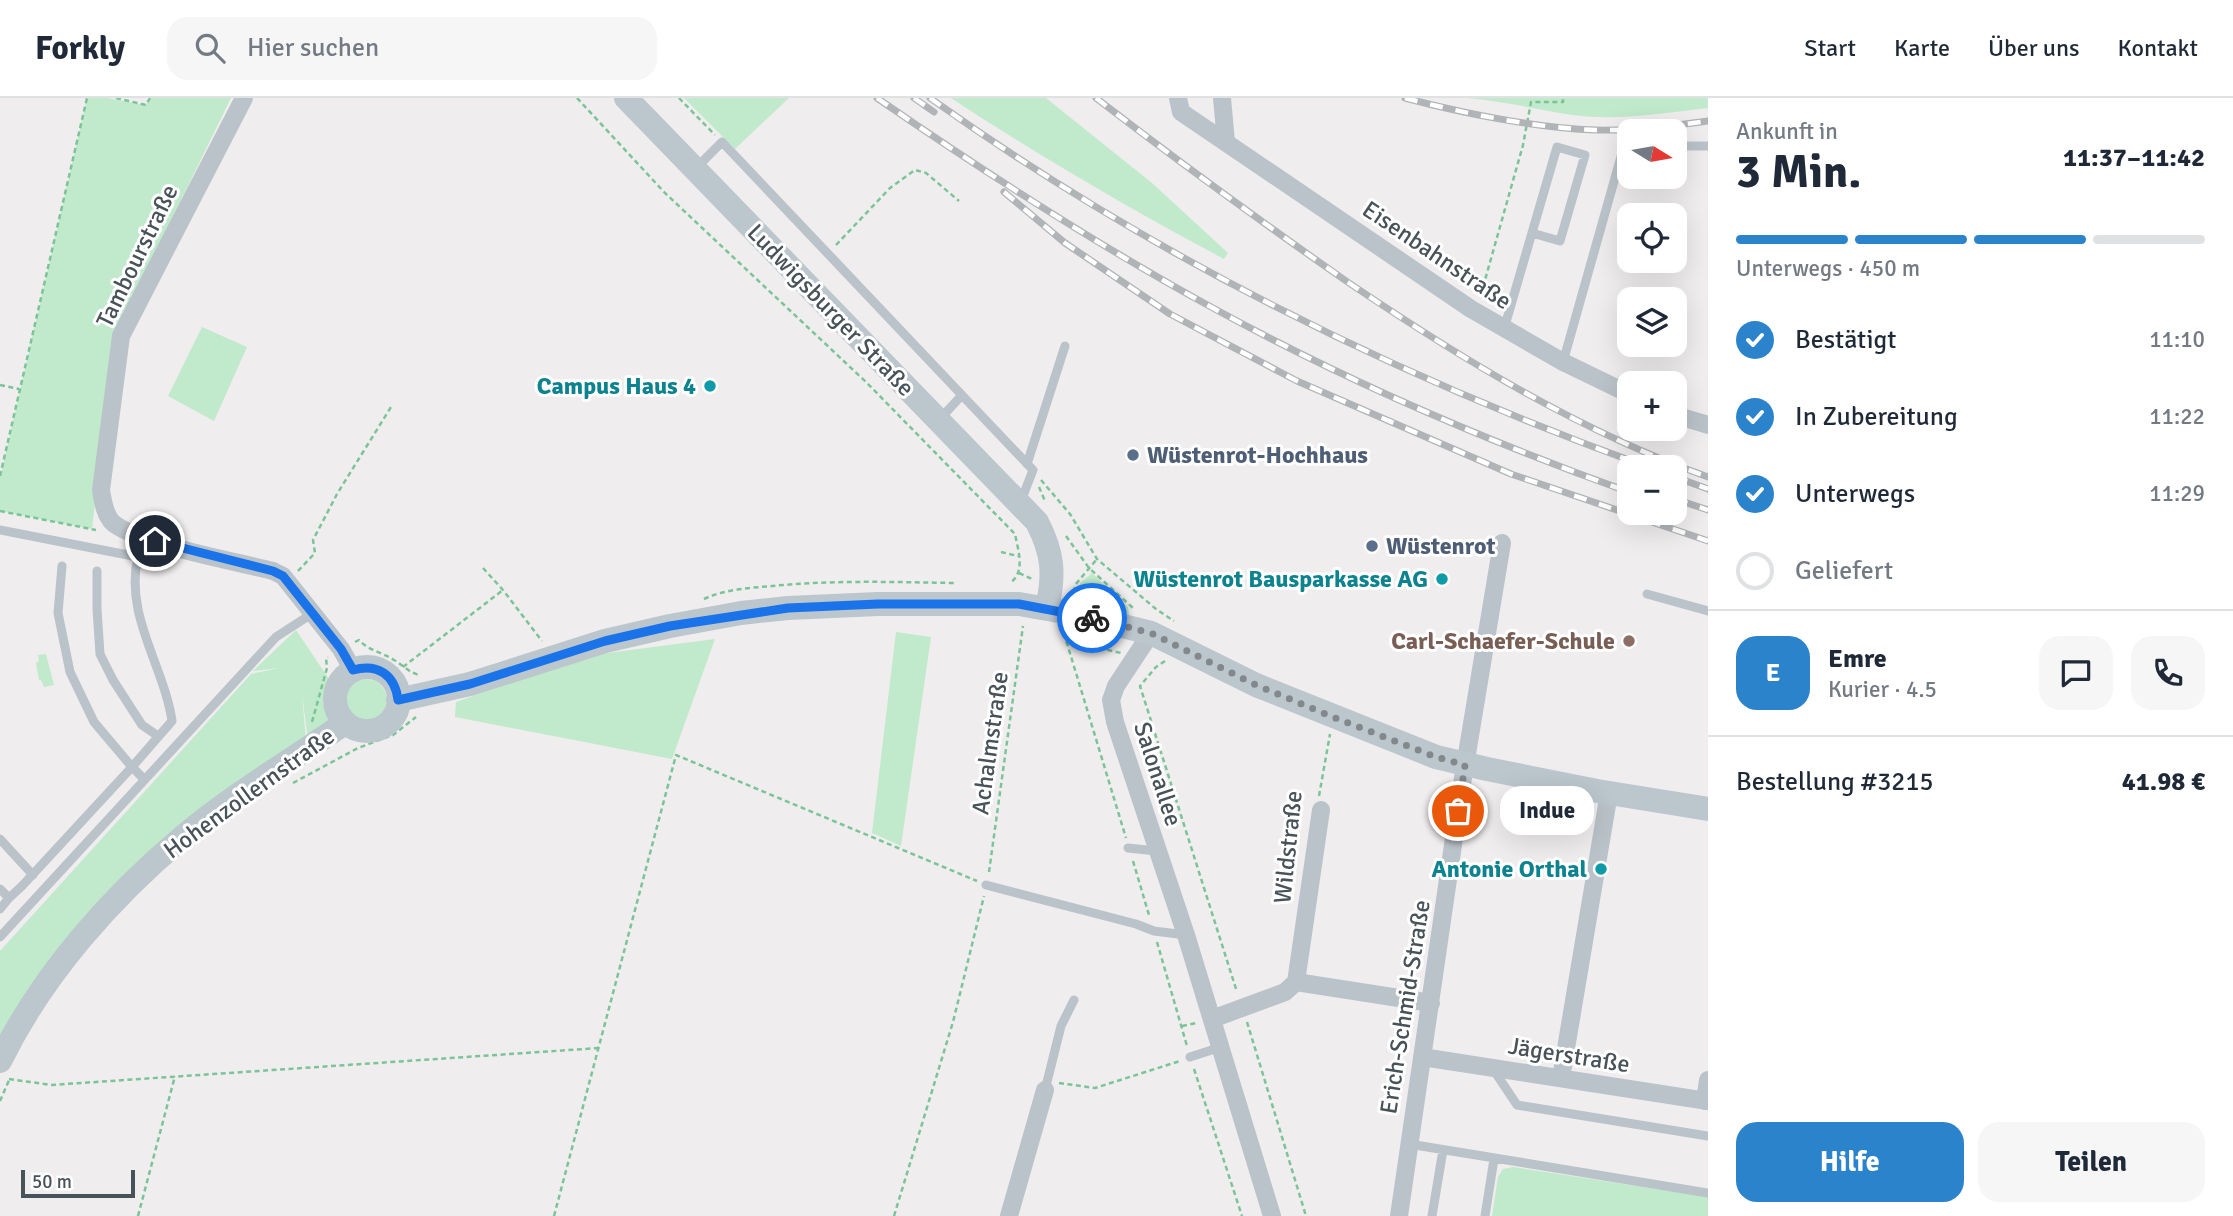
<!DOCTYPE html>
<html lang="de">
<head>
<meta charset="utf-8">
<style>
	body { margin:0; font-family:Signika,sans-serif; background:#f6f6f7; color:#1f2937; height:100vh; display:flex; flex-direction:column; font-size:26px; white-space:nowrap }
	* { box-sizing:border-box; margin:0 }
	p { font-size:23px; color:#747a83 }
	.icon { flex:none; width:38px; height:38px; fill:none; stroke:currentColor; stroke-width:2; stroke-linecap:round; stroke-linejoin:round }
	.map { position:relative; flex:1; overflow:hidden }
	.side { display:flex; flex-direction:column; background:#fff; width:525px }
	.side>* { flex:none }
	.needle { width:46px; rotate:101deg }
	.tools { position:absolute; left:1617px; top:21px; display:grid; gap:14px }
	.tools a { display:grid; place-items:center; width:70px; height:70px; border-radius:14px; background:#fff; box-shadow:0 7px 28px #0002; font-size:35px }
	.scale { position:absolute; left:21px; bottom:18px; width:114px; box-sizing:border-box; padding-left:7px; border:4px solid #485259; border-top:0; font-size:19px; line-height:24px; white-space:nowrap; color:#485259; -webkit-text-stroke:5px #fff; paint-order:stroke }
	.pin { position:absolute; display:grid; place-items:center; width:60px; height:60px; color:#fff; margin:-30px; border:4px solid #fff; border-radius:50%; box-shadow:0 2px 7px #0007 }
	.courier { position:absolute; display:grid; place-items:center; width:70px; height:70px; margin:-35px; border:5px solid #1a73e8; border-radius:50%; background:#fff; color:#222; box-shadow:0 2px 9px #0007 }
	.bubble { position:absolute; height:49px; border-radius:21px; background:#fff; box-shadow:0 7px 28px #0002; font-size:23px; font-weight:700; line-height:49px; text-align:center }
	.overview em { font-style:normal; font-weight:700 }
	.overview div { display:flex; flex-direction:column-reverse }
	.overview { display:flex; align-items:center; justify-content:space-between; height:119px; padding:0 28px }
	h1 { font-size:46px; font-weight:700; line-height:52px }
	.bar { display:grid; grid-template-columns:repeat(4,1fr); gap:10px 7px; align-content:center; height:84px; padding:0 28px }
	.bar i { height:9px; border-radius:5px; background:#e0e1e3 }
	.bar .current { background:#2b83cc }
	.bar p { grid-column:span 4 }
	.line { display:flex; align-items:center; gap:18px; padding:0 28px; border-top:2px solid #e0e1e3 }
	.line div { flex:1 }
	.round { display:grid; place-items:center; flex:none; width:74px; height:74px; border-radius:21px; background:#f6f6f7 }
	ol { padding:0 28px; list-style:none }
	li { display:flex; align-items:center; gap:21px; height:77px }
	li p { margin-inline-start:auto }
	li .icon { padding:7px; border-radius:50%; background:#2b83cc; color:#fff; stroke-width:4 }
	li:last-child { color:#747a83 }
	li i { width:38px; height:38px; border:4px solid #e0e1e3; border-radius:50% }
	.action { display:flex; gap:14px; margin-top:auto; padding:14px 28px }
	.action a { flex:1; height:80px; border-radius:21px; background:#2b83cc; color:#fff; font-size:28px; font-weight:700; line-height:80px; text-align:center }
	.action a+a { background:#f6f6f7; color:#1f2937 }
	header { display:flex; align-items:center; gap:42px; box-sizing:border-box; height:98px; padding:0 35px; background:#fff; border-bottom:2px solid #e0e1e3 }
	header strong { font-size:33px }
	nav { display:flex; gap:38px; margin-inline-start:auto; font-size:24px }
	.search { width:490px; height:63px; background:#f6f6f7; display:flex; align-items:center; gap:18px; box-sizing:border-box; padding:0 24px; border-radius:21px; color:#747a83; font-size:26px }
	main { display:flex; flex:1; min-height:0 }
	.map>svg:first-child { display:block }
</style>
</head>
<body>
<header>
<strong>Forkly</strong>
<div class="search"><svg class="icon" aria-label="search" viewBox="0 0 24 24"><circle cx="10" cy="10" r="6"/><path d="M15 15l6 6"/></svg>Hier suchen</div>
<nav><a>Start</a><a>Karte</a><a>Über uns</a><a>Kontakt</a></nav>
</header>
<main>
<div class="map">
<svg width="1708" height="1118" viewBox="0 0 1708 1118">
	<rect width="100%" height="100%" fill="#f0edee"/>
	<path fill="#c0eacb" d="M87 0H107L146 7 150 0H231L115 237 92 431 0 413V380Z
		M684 0H789L735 51Z
		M951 0H1046L1152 85 1228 155 1224 161C1130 111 1039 58 951 0Z
		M1467 0H1708V10C1664 15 1618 23 1573 17 1538 12 1503 3 1467 0Z
		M202 229 247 249 214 323 168 298Z
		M1092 475 1128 509 1129 517 1126 519 1079 504 1080 485Z
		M296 532 331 584 330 627 308 642 302 596 306 643 169 741 0 944V853L251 576 279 570 253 573Z
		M896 534 931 539 901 748 872 735Z
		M715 541 672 661 455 619 456 604 592 557Z
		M46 556 54 587 44 589 41 582H39L36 565 39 563 38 557Z
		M345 602a21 21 0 1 1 42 0a21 21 0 1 1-42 0Z
		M1513 1069 1708 1099V1118H1492L1498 1079 1503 1071Z"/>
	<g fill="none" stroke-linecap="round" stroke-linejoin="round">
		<path stroke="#7bc498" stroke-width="2.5" stroke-dasharray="5 3.5" stroke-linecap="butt" d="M116 0 146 7 150 0
			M577 0 665 95 866 284 1015 436C1018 452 1026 474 1010 485
			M679 0 715 37
			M836 147 890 90 915 72 926 75 959 103
			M1478 196 1485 182 1523 47 1531 4H1563V0
			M0 287 19 291
			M0 378 87 0
			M1041 382 1070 416 1097 461 1156 511 1174 523
			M1039 389 1045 403
			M0 413 96 432
			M1066 438 1089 470 1133 510
			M1001 454 1018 458
			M483 470 503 492 542 543
			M298 473 315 455 313 442 337 396 391 309
			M1019 475 1032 481
			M1074 494 1075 487 1097 461
			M704 501C725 491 750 490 772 488 833 482 894 484 955 485
			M1067 535 1066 542 1126 740
			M1066 542 1121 555
			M355 544 359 542C369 553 382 554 394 562 403 567 408 574 419 577
			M1165 563 1156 569 1140 588 1237 894
			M403 569 503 492
			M312 624 327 570 326 560 328 559
			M293 685 358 650 393 637 416 619
			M1319 698 1330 636
			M1133 763 1149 817
			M989 774 1023 528
			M1157 844 1187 948
			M1247 924 1306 1118
			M1182 928 1196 925
			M1194 971 1242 1118
			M9 981 51 987 599 950
			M1059 985 1095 990 1180 963
			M0 1003 10 980
			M138 1118 175 978
			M554 1118 676 657 977 783
			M894 1118 953 924 984 798"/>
		<path stroke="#bac3c9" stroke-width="9" d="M1675 48H1708
			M696 70 722 44 1033 372 1021 403
			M1504 231 1557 49 1585 57 1560 143 1532 135
			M1563 264 1624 48H1629
			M939 322 962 297
			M1027 366 1065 248
			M0 432 138 459 167 451
			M62 468 58 515 70 574 94 624 132 669 172 623C164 568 124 517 138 459
			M97 473V511L100 556 113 582 142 627 158 638
			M1647 496 1708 513
			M0 741 33 777
			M1128 750 1157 753
			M986 787 1136 826 1154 833 1186 837
			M0 791 9 800 22 788 132 669 144 681
			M0 811 9 800
			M0 839 276 539 313 515
			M1190 959 1221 949
			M1493 971 1517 1007 1708 1038
			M1045 992 1061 928 1074 902
			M1409 1046 1708 1095
			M1432 1118 1443 1052
			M1485 1118 1494 1061"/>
		<path stroke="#bac3c9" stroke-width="18" d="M244 0 121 238 101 392C103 403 104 414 111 423 132 445 239 464 273 473L283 478 341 551 353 572
			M1178 0 1181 14 1471 211 1563 264 1629 296
			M1222 0 1226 44
			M1675 317 1708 327
			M1151 535 1116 588 1111 602 1115 624 1186 837 1272 1118
			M1296 884 1321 712
			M1212 921 1285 894 1296 884 1431 905
			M1422 959 1708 1003
			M1561 980 1609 695
			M1705 1003 1708 982
			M1009 1118 1045 992
			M1399 1118 1461 692 1502 445"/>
		<path stroke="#bbc6cd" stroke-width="24" d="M626 0 1037 424C1053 455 1055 476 1047 510
			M335 601a32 32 0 1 1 64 0a32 32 0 1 1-64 0Z
			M398 602 470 586 605 543 670 528 741 515 788 510 878 506H1019L1070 515 1151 535 1256 587 1436 659 1487 671 1597 693 1708 711
			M0 963C42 877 111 799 184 738 234 696 292 662 345 625"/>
		<defs>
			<path id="rail" d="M877 0C986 75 1097 147 1213 210 1346 283 1487 343 1629 394
				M914 0 934 14
				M930 0C1149 156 1395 278 1648 369
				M1096 0C1179 64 1263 125 1349 185 1462 261 1579 333 1708 379
				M1405 0C1462 15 1536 30 1595 32 1633 33 1671 28 1708 23
				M1004 94 1065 145 1170 216 1297 283 1511 376 1708 443
				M1675 379 1708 391
				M1675 401 1708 412"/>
		</defs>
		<use href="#rail" stroke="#b0b4b7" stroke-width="7"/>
		<use href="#rail" stroke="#fff" stroke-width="4.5" stroke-dasharray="13" stroke-linecap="butt"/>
	</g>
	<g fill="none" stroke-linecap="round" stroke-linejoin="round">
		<path stroke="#83888d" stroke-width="7" stroke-dasharray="0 12.6" d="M1092 520 1151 535 1256 587 1333 619 1436 659 1465 667 1458 713"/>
		<path stroke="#1a73e8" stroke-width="9" d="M155 443 273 473 283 478 341 551 353 572C378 565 395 577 398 602L470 586 605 543 670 528 788 510 878 506H1019L1092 520"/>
	</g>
	<g fill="#0f9aa8" stroke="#fff" stroke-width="2.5">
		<circle cx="710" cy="288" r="7"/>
		<circle cx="1442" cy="481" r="7"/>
		<circle cx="1601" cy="771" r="7"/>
	</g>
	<g fill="#5c6f8a" stroke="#fff" stroke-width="2.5">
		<circle cx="1133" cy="357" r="7"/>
		<circle cx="1372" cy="448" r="7"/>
	</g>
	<circle fill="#8d6e63" stroke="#fff" stroke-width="2.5" cx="1629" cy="543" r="7"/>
	<g text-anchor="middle" stroke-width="6" stroke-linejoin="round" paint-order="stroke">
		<g font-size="24" fill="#485259" stroke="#fff">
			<text transform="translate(1437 157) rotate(34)" y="8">Eisenbahnstraße</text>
			<text transform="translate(137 158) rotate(-64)" y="8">Tambourstraße</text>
			<text transform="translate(831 212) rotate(46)" y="8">Ludwigsburger Straße</text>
			<text transform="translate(990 645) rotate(-82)" y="8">Achalmstraße</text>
			<text transform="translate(1158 676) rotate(72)" y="8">Salonallee</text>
			<text transform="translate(249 695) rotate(-36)" y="8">Hohenzollernstraße</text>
			<text transform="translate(1288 749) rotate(-84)" y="8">Wildstraße</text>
			<text transform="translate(1405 909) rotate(-81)" y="8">Erich-Schmid-Straße</text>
			<text transform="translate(1569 957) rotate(9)" y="8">Jägerstraße</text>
		</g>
		<g font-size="24" font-weight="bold" fill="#0d838f" stroke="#fff" text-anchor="end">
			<text x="696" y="296">Campus Haus 4</text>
			<text x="1428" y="489">Wüstenrot Bausparkasse AG</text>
			<text x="1587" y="779">Antonie Orthal</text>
		</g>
		<g font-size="24" font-weight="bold" fill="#4e5e75" stroke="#fff" text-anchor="start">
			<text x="1147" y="365">Wüstenrot-Hochhaus</text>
			<text x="1386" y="456">Wüstenrot</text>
		</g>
		<g font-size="24" font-weight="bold" fill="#785e54" stroke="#fff" text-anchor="end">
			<text x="1615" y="551">Carl-Schaefer-Schule</text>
		</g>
	</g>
</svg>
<div class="tools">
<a><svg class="needle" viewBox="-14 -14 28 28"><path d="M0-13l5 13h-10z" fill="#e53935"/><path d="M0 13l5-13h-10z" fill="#747a83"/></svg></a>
<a><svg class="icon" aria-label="locate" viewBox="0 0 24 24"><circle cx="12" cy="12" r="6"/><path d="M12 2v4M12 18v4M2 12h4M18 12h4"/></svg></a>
<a><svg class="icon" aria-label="layers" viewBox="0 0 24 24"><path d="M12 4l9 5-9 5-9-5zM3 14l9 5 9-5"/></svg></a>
<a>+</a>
<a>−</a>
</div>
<div class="scale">50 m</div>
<div class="pin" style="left:1458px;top:713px;background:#ea580c"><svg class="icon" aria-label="bag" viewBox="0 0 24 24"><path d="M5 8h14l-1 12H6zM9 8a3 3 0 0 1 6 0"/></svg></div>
<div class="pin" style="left:155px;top:443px;background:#1f2937"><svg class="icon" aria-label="home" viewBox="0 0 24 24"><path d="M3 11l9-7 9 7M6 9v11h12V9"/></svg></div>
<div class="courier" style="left:1092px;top:520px"><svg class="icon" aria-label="bike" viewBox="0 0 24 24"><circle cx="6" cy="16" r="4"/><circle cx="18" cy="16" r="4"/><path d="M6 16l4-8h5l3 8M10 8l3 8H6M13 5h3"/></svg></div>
<div class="bubble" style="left:1500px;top:688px;width:94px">Indue</div>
</div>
<section class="side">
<div class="overview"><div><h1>3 Min.</h1><p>Ankunft in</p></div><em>11:37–11:42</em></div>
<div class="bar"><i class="current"></i><i class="current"></i><i class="current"></i><i></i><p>Unterwegs · 450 m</p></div>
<ol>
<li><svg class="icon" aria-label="check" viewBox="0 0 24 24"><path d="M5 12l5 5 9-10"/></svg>Bestätigt<p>11:10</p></li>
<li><svg class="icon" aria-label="check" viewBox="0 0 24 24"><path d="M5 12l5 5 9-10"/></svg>In Zubereitung<p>11:22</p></li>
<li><svg class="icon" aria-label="check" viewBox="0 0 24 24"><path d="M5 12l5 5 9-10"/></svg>Unterwegs<p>11:29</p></li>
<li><i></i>Geliefert</li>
</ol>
<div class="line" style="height:126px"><b class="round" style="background:#2b83cc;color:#fff">E</b><div><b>Emre</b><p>Kurier · 4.5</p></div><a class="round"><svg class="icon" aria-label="chat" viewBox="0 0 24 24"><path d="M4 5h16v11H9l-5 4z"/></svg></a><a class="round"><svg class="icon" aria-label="phone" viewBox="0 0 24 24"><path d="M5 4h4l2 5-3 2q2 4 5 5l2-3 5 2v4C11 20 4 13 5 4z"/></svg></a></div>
<div class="line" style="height:91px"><div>Bestellung #3215</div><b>41.98 €</b></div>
<div class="action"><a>Hilfe</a><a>Teilen</a></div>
</section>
</main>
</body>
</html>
